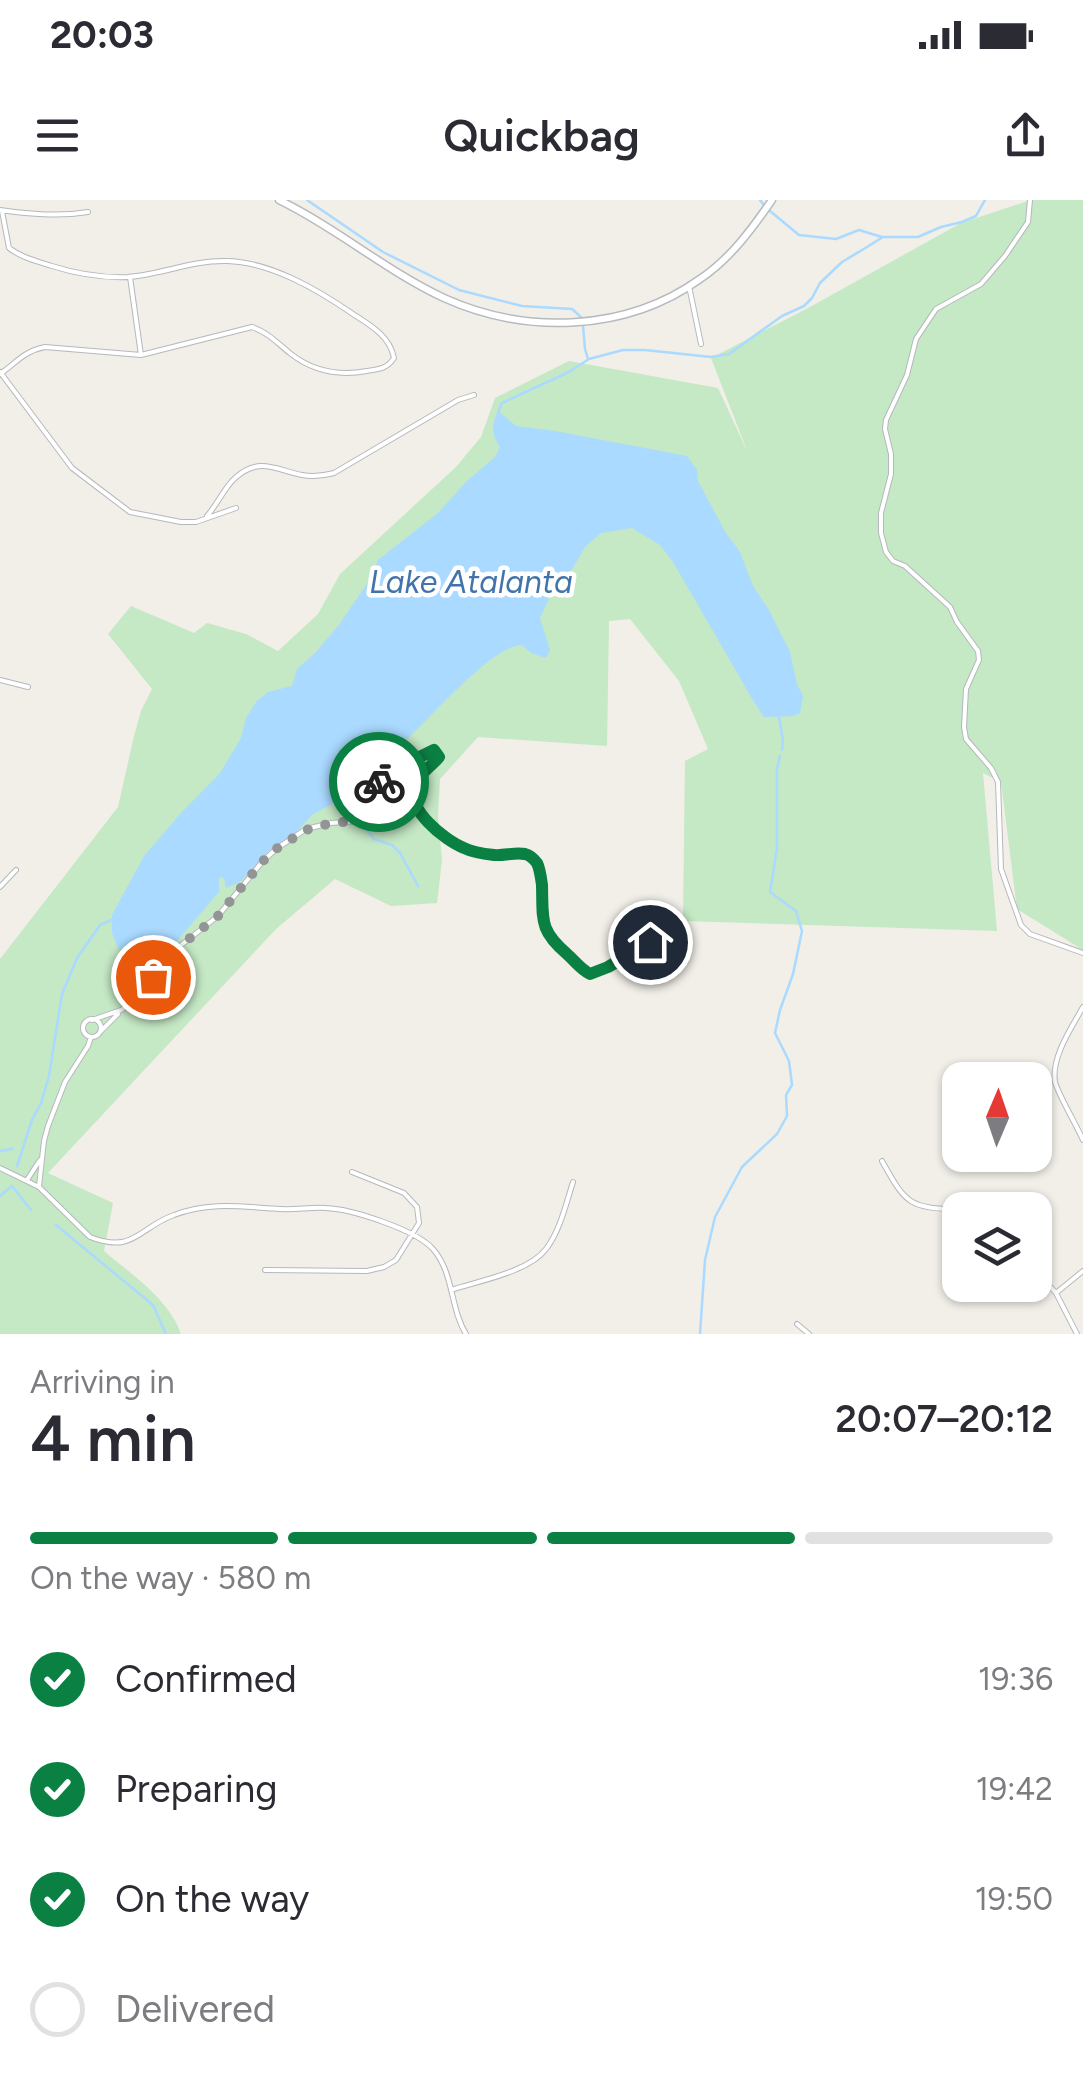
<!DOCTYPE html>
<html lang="en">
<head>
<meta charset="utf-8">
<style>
	body { margin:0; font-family:Figtree,sans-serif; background:#f7f7f7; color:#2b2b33; height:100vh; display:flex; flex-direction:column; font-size:38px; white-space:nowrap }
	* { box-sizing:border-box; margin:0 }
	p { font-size:32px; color:#7c7c81 }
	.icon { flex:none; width:55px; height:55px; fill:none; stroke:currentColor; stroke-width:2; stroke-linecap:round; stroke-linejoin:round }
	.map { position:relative; height:1134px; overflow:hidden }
	.details { display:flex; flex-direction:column; background:#fff; flex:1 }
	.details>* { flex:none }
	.needle { width:65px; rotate:2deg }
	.fabs { position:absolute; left:942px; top:862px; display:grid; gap:20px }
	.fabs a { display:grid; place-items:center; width:110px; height:110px; border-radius:20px; background:#fff; box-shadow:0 2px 8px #0004; font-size:50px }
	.pin { position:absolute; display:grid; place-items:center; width:85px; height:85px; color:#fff; margin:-42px; border:5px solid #fff; border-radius:50%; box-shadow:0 2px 10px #0007 }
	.courier { position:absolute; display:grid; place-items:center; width:100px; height:100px; margin:-50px; border:8px solid #0b8043; border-radius:50%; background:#fff; color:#222; box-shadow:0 2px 12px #0007 }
	.head em { font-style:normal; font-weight:600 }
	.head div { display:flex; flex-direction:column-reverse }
	.head { display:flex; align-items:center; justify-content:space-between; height:170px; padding:0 30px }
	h1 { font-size:65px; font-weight:600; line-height:75px }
	.bar { display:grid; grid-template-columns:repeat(4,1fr); gap:15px 10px; align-content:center; height:120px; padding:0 30px }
	.bar i { height:12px; border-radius:8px; background:#e1e1e2 }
	.bar .on { background:#0b8043 }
	.bar p { grid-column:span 4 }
	ol { padding:0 30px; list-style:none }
	li { display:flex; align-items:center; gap:30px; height:110px }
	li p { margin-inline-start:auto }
	li .icon { padding:10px; border-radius:50%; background:#0b8043; color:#fff; stroke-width:4 }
	li:last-child { color:#7c7c81 }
	li i { width:55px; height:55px; border:5px solid #e1e1e2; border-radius:50% }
	.status { display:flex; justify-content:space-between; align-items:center; height:70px; padding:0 50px; background:#fff; direction:ltr }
	.status svg { height:28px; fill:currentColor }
	header { display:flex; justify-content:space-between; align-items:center; height:130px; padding:0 30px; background:#fff; font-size:45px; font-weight:600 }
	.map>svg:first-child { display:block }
</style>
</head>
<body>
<div class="status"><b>20:03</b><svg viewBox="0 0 49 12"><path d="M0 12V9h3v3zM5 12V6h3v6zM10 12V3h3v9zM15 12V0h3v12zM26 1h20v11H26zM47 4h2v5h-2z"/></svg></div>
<header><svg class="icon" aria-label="menu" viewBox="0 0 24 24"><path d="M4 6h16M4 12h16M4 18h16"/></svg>Quickbag<svg class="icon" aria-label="share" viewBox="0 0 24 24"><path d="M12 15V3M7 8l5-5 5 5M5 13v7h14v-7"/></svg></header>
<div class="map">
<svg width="1083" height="1134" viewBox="0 0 1083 1134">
	<rect width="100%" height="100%" fill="#f1efe8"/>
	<path fill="#c5e8c5" d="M1031 0H1083V750L1017 709 1001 582 983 573 997 731 683 721 685 561 708 549 679 481 630 419 609 421 607 546 478 537 440 579 438 616 442 660 437 703 391 706 335 679 276 729 48 973 113 1003 104 1051C132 1075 169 1099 181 1134H0V759L118 607 134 536 141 511 152 489 108 434 131 406 194 433 207 423 246 434 278 451 318 414 340 374 456 267 481 237 495 198 569 161 718 188 748 253 711 158 810 107 961 23Z"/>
	<path fill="#aadaff" d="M498 211 516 226 555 231 687 256 697 270 698 281 726 333 740 352 753 386 769 410 790 452 797 484 803 496 800 513 794 516 764 517 754 502 673 362 660 345 632 328 601 333 585 347 571 371 549 398 540 418 550 450 546 458 531 453 522 445C491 446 431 518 406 540 389 554 371 566 353 578V589L346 597 313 614 291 638 268 651 240 682 226 688 224 678 221 677 219 679V692L169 750 159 753 119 750 112 733V715L144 656 181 613 220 573 241 538 246 518 257 501 268 492 292 486 297 469 316 452 338 426 369 381 378 360 438 313 467 281 495 257 500 247C491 233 491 226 498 211Z"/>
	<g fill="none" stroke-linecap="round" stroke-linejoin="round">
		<path stroke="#aadaff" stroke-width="2.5" d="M307 0 383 52 459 90 522 106 572 109 581 117
			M760 0 763 4
			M770 11 799 35 836 39 859 30 882 37
			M583 126 585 149 588 159
			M498 213 502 203 567 173 589 159 623 150H645L711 157 729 154 782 116 804 106 812 98 820 83 842 62 867 47 883 37H918L941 27 962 22 976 16 985 0
			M779 517 783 540 782 550
			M346 597 356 616
			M361 623 374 639 392 645 400 653 418 686
			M0 951 12 949
			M17 966 32 920 41 903 49 876 62 794 77 758 91 738 100 725 114 719
			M0 996 12 986 31 1010
			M56 1025 153 1105 166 1134
			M700 1134 705 1060 715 1017 742 967 777 934 787 916 786 895 792 885 789 861 775 833 780 810 793 774 802 731 796 711 770 692 777 648V569L780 556"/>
		<defs>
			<path id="minor" d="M1030 0 1028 22 1005 56 981 84 936 109 916 139 907 175 886 220 885 229 891 254V274L881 313V333L886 352 893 361 905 366 950 407 957 422 978 451 979 460 966 489 964 527 966 539 991 568 998 582 1001 669 1021 725 1030 734 1083 753
				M0 10C30 14 58 17 88 12
				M130 77 141 155
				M689 86 701 144
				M0 172 72 268 130 312 181 322H196L236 308
				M0 174C16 163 24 151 45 147L141 155 252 127C269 133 277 143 291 154 313 171 340 176 367 171 379 169 387 169 394 158 390 136 370 125 353 114 318 90 271 62 227 61 191 60 161 75 128 77 101 78 77 74 52 66 37 61 22 58 9 48L2 11
				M207 316C217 305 224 288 235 278 260 256 276 270 302 275 313 277 323 276 334 273L458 200 474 195
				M0 480 28 487
				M0 687 16 670
				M1083 807C1072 827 1051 857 1055 882 1058 894 1077 926 1083 940
				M83 828a9 9 0 1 1 18 0a9 9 0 1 1-18 0Z
				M92 820 121 810 135 801 171 753 218 716 262 662 276 649 306 629 331 623 357 621 368 611 375 586 387 573 434 550 439 557 422 573 415 584 413 596 417 608 447 638 463 648 496 656 525 654 532 658 537 663 541 678 545 729 551 740 583 771 590 774 608 767 650 741
				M100 832 118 814
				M882 961C907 1006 909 1007 960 1010
				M0 968 39 987 90 1037C134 1054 138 1028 174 1015 210 1001 243 1007 280 1009 296 1010 311 1007 326 1008 352 1009 416 1030 433 1049 454 1073 450 1108 466 1134
				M27 980 40 960
				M39 986 44 941 48 926 65 882 88 846 91 837
				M265 1070 367 1071 384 1067 396 1060 419 1023 417 1007 404 993 352 972
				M1035 1071 1056 1093 1077 1134
				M451 1090C478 1081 529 1072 546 1049 560 1031 566 1004 573 982
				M1056 1093 1083 1071
				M797 1124 809 1134"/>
			<path id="secondary" d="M279 0C337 28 386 71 444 98 526 135 626 132 700 79 730 59 752 29 772 0"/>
		</defs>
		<use href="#minor" stroke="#b5b8bc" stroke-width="6"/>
		<use href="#secondary" stroke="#b6babf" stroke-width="9"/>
		<use href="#minor" stroke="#fff" stroke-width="4"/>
		<use href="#secondary" stroke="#fff" stroke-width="6"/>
	</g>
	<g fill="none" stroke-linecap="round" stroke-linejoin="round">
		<path stroke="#929495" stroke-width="10" stroke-dasharray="0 18" d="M153 777 171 753 218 716 262 662 276 649 306 630 331 623 358 621 368 612 375 586 379 582"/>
		<path stroke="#0b8043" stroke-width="12" d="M379 582 387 573 434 550 439 557C431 567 419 573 414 586 406 609 444 640 464 648 472 652 485 654 494 655 504 656 515 652 525 654 529 655 534 659 537 663 540 669 541 678 542 685 543 720 539 730 567 754 575 761 580 769 590 774L608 767 650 742"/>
	</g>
	<g text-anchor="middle" stroke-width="9" stroke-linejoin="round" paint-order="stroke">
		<g font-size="32" font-style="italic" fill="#4174aa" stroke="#fff">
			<text x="471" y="393">Lake Atalanta</text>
		</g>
	</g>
</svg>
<div class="fabs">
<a><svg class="needle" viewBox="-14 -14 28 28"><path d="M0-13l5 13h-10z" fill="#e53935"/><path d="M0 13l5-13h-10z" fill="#7c7c81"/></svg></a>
<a><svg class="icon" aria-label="layers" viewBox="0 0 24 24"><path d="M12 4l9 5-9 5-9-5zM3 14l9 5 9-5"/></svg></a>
</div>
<div class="pin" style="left:153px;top:777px;background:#ea580c"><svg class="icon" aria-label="bag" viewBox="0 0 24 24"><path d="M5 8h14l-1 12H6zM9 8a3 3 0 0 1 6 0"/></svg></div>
<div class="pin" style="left:650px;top:742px;background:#1f2937"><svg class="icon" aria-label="home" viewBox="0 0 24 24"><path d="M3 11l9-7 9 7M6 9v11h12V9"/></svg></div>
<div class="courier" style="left:379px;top:582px"><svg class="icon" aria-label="bike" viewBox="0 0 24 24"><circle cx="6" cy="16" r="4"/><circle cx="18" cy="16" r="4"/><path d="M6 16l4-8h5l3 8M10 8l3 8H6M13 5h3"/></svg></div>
</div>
<section class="details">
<div class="head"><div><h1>4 min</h1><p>Arriving in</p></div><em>20:07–20:12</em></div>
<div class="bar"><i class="on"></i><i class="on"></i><i class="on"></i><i></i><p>On the way · 580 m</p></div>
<ol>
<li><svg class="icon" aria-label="check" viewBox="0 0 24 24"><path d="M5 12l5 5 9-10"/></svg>Confirmed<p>19:36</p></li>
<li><svg class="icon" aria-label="check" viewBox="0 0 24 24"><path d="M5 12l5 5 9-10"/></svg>Preparing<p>19:42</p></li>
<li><svg class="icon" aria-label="check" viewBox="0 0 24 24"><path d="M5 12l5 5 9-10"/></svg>On the way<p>19:50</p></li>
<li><i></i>Delivered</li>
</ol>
</section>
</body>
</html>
